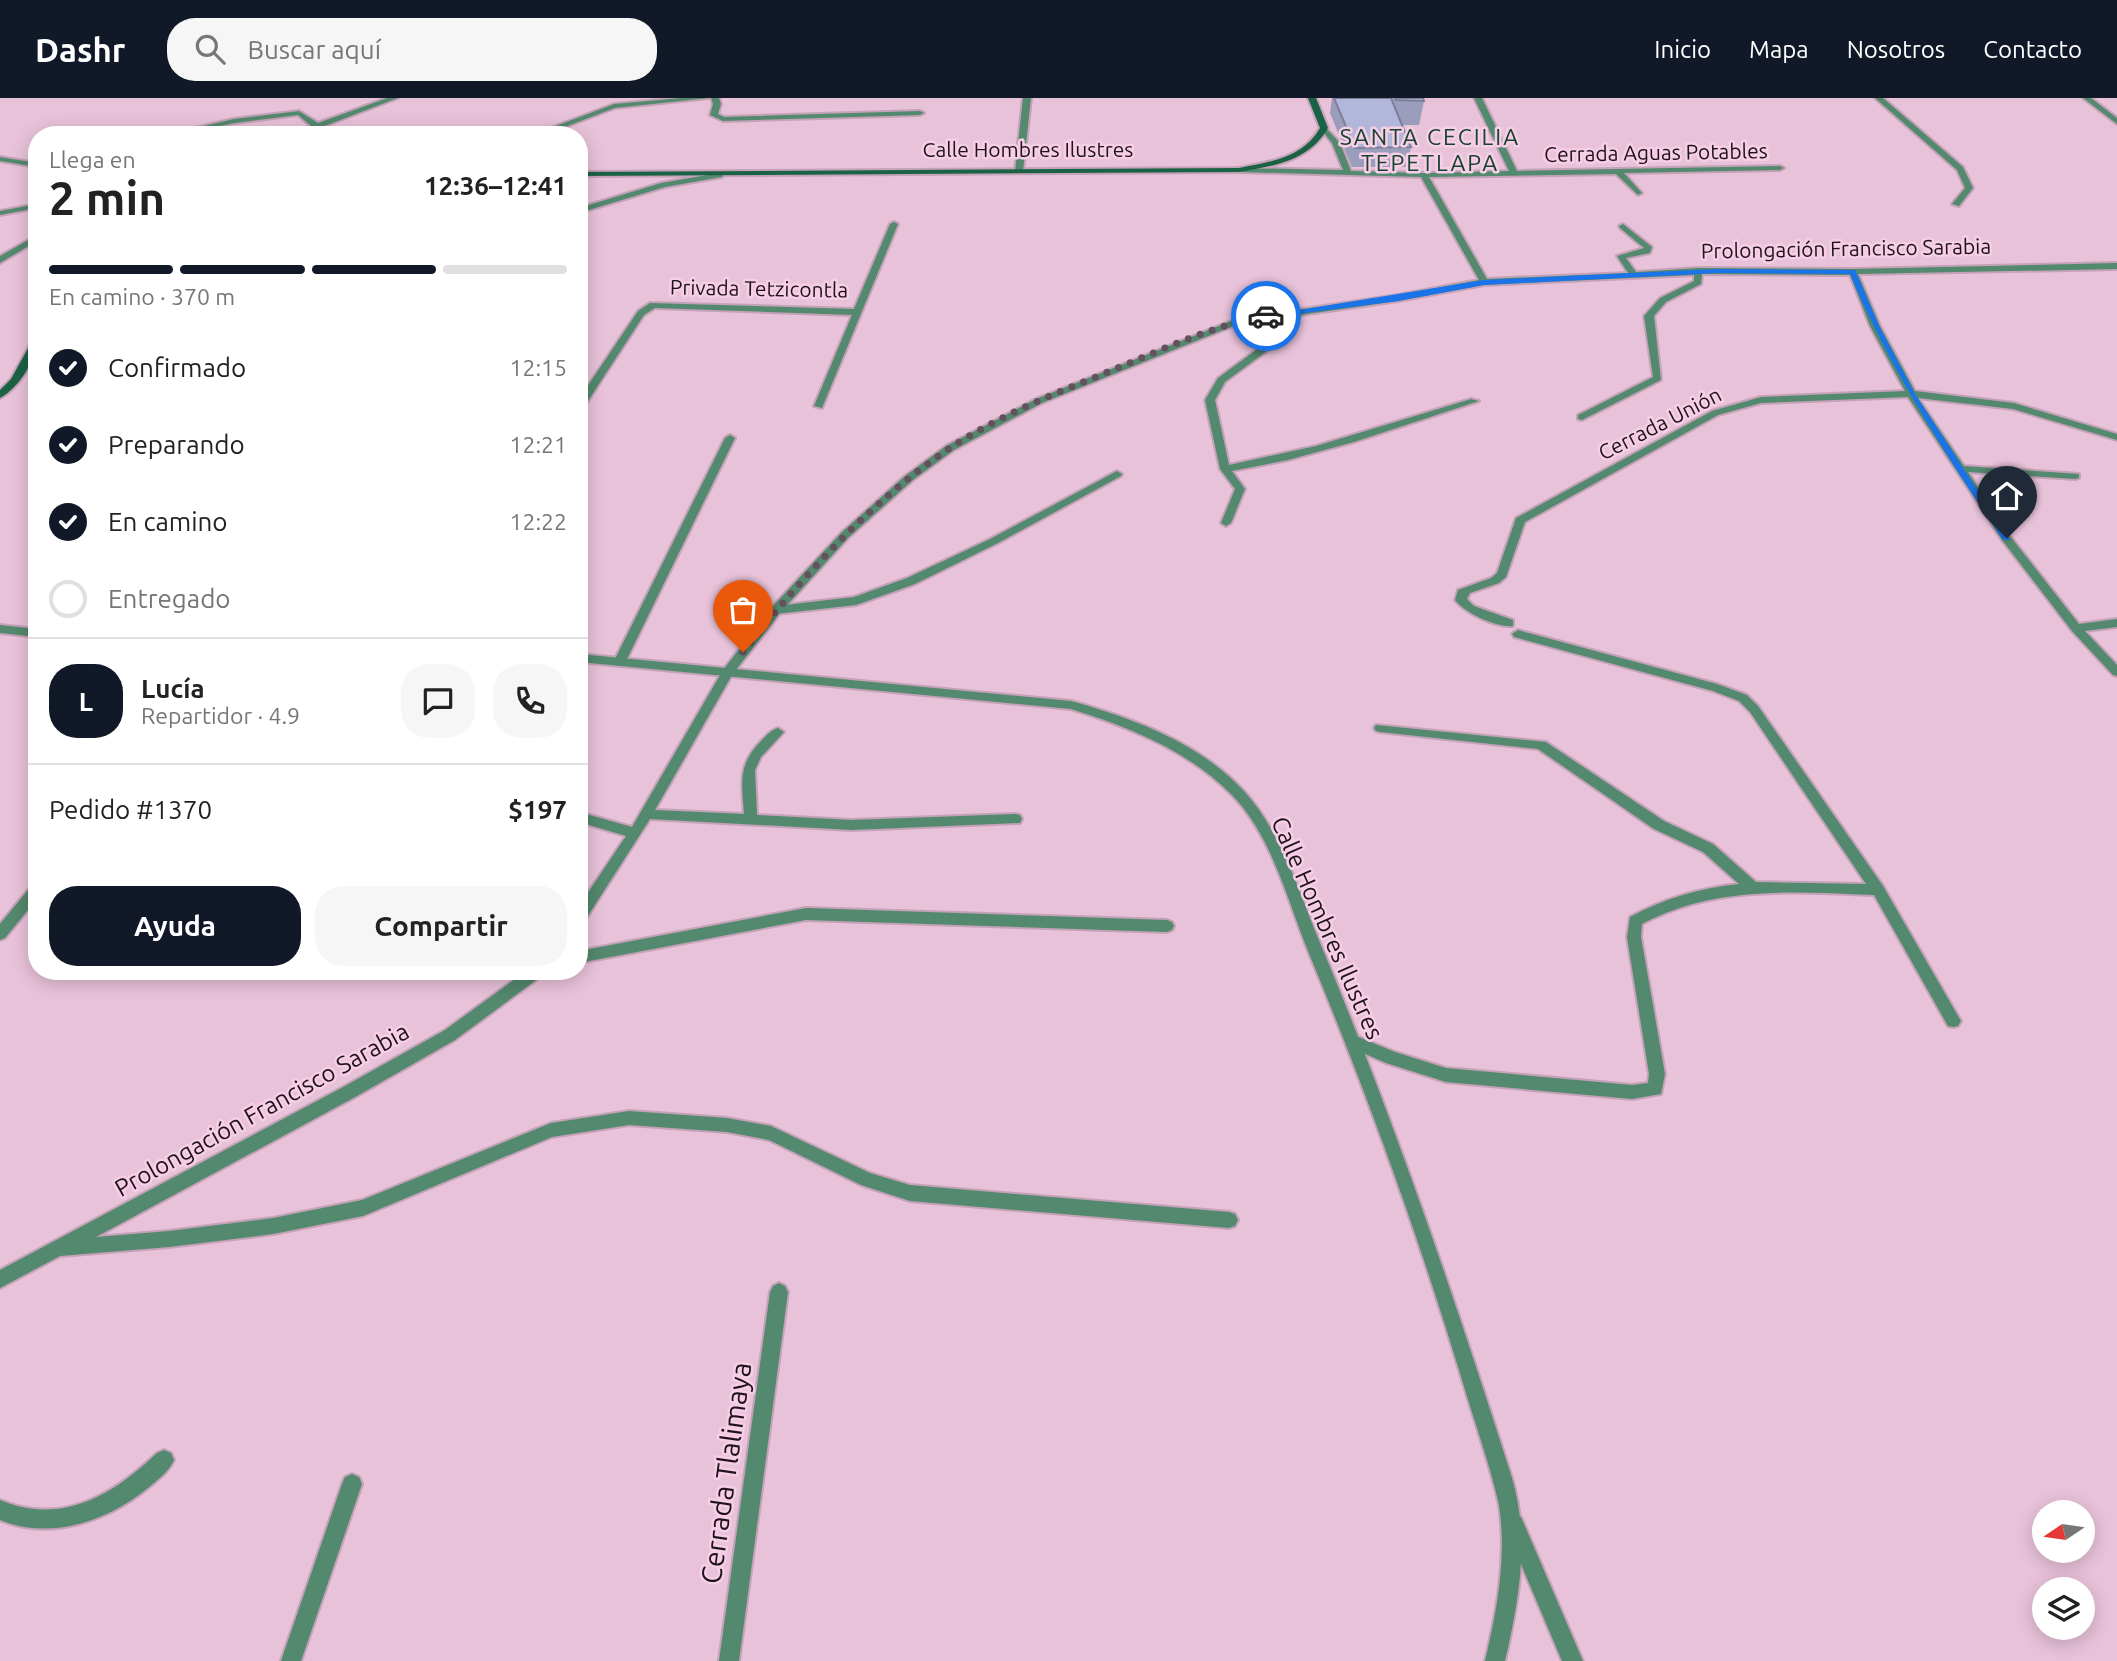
<!DOCTYPE html>
<html lang="es">
<head>
<meta charset="utf-8">
<style>
	body { margin:0; font-family:Ubuntu,sans-serif; background:#f6f6f6; color:#222; height:100vh; display:flex; flex-direction:column; font-size:26px; white-space:nowrap }
	* { box-sizing:border-box; margin:0 }
	p { font-size:23px; color:#767676 }
	.icon { flex:none; width:38px; height:38px; fill:none; stroke:currentColor; stroke-width:2; stroke-linecap:round; stroke-linejoin:round }
	.map { position:relative; flex:1; overflow:hidden }
	.side { position:absolute; left:28px; top:28px; width:560px; height:854px; display:flex; flex-direction:column; background:#fff; border-radius:28px; box-shadow:0 4px 18px #0003 }
	.side>* { flex:none }
	.needle { width:46px; rotate:257deg }
	.tools { position:absolute; left:2032px; top:1402px; display:grid; gap:14px }
	.tools a { display:grid; place-items:center; width:63px; height:63px; border-radius:50%; background:#fff; box-shadow:0 4px 18px #0003; font-size:35px }
	.pin { position:absolute; display:grid; place-items:center; width:60px; height:60px; color:#fff; margin:-72px -30px; border-radius:50% 50% 50% 0; rotate:-45deg; box-shadow:0 0 7px #0007 }
	.pin .icon { rotate:45deg }
	.courier { position:absolute; display:grid; place-items:center; width:70px; height:70px; margin:-35px; border:5px solid #1a73e8; border-radius:50%; background:#fff; color:#222; box-shadow:0 2px 9px #0007 }
	.overview em { font-style:normal; font-weight:600 }
	.overview div { display:flex; flex-direction:column-reverse }
	.overview { display:flex; align-items:center; justify-content:space-between; height:119px; padding:0 21px }
	h1 { font-size:46px; font-weight:600; line-height:52px }
	.bar { display:grid; grid-template-columns:repeat(4,1fr); gap:10px 7px; align-content:center; height:84px; padding:0 21px }
	.bar i { height:9px; border-radius:5px; background:#e0e0e0 }
	.bar .on { background:#111827 }
	.bar p { grid-column:span 4 }
	.line { display:flex; align-items:center; gap:18px; padding:0 21px; border-top:2px solid #e0e0e0 }
	.line div { flex:1 }
	.round { display:grid; place-items:center; flex:none; width:74px; height:74px; border-radius:28px; background:#f6f6f6 }
	ol { padding:0 21px; list-style:none }
	li { display:flex; align-items:center; gap:21px; height:77px }
	li p { margin-inline-start:auto }
	li .icon { padding:7px; border-radius:50%; background:#111827; color:#fff; stroke-width:4 }
	li:last-child { color:#767676 }
	li i { width:38px; height:38px; border:4px solid #e0e0e0; border-radius:50% }
	.action { display:flex; gap:14px; margin-top:auto; padding:14px 21px }
	.action a { flex:1; height:80px; border-radius:28px; background:#111827; color:#fff; font-size:28px; font-weight:600; line-height:80px; text-align:center }
	.action a+a { background:#f6f6f6; color:#222 }
	header { display:flex; align-items:center; gap:42px; box-sizing:border-box; height:98px; padding:0 35px; background:#111827; color:#fff }
	header strong { font-size:33px }
	nav { display:flex; gap:38px; margin-inline-start:auto; font-size:24px }
	.search { width:490px; height:63px; background:#f6f6f6; display:flex; align-items:center; gap:18px; box-sizing:border-box; padding:0 24px; border-radius:28px; color:#767676; font-size:26px }
	.map>svg:first-child { display:block }
</style>
</head>
<body>
<header>
<strong>Dashr</strong>
<div class="search"><svg class="icon" aria-label="search" viewBox="0 0 24 24"><circle cx="10" cy="10" r="6"/><path d="M15 15l6 6"/></svg>Buscar aquí</div>
<nav><a>Inicio</a><a>Mapa</a><a>Nosotros</a><a>Contacto</a></nav>
</header>
<div class="map">
<svg width="2117" height="1563" viewBox="0 0 2117 1563">
	<rect width="100%" height="100%" fill="#e8c2d9"/>
	<g fill="none" stroke-linecap="round" stroke-linejoin="round">
		<defs>
			<path id="service" d="M1117 373 1122 376 1121 378 998 445 915 486 856 507 776 516 770 512 776 508 854 499 907 480 990 441Z
				M164 1352 171 1355 174 1362C169 1374 157 1382 148 1390 108 1423 50 1443 0 1422V1402C62 1428 113 1397 157 1355Z"/>
			<path id="minor" d="M387 0H398L301 37H289L311 28 298 17 234 25 180 37H165L234 21 299 13 318 25Z
				M681 0H709L615 10 544 37H532L614 6Z
				M711 0H719L721 6 718 16 724 19 920 13 924 15 920 17 723 23 710 17 713 6Z
				M1023 0H1031L1023 73 1019 75 1015 73Z
				M1474 0H1482L1517 73 1780 68 1784 70 1780 72 1624 75 1642 95 1638 97 1616 76 1429 79 1487 181 1628 175 1617 158 1644 150 1620 130 1619 128 1623 126 1652 149 1650 155 1626 160 1636 174 1698 170 1853 171 2117 165V171L1858 176 1880 228 1915 293 2014 305 2117 336V342L2013 311 1918 300 1964 368 2079 376V380L2075 381 1968 374 2010 438 2079 526 2117 521V529L2085 533 2117 567V578L2113 577 2072 533 2002 442 1908 299 1761 305 1718 317 1525 424 1506 479 1499 485 1470 495 1467 501 1474 508 1513 522V528C1497 530 1465 515 1455 502L1458 492 1491 480 1497 475 1516 420 1712 313 1761 299 1905 293 1870 228 1850 177 1702 176 1701 186 1666 204 1654 218 1661 282 1582 322 1578 321V317L1653 279 1644 218 1660 200 1694 183V177L1484 187 1398 203 1273 221 1285 239 1283 241 1225 284 1215 302 1229 367 1316 348 1471 301 1479 303 1354 344 1288 362 1232 373 1245 391 1231 425 1226 428 1221 425 1235 391 1220 371 1205 302 1218 280 1275 238 1265 222 1241 225 1042 305 954 352 913 382 849 439 780 515 732 577 655 712 744 716C742 685 737 668 761 643 766 638 771 632 778 630L784 634 761 659 755 672 757 717 852 722 1015 716 1020 717 1022 721 1020 725 852 732 650 721 584 824 579 826V808L626 738 579 724V714L632 729 723 572 772 509 841 435 905 378 946 348 1036 301 1236 221 1398 197 1479 182 1421 79 1239 74 1235 72 1239 70 1343 72 1332 45 1320 30 1324 28 1340 45 1351 73 1424 75 1509 73Z
				M1875 0H1883L1963 69 1973 90 1959 108 1952 106 1965 90 1957 72Z
				M2083 0H2091L2117 20V26Z
				M0 59 37 65V69L0 63Z
				M37 106V110L0 117V113Z
				M894 124 898 126 822 310 814 308 852 217 655 210 644 217 584 309 579 312V301L638 213 650 205 854 211 890 126Z
				M37 137V143L0 165V158Z
				M730 337 735 340 626 563 624 566H616L614 563 725 340Z
				M0 527 37 531V539L0 535Z
				M1518 532 1717 586 1747 597 1758 608 1883 788 1958 918 1961 923 1958 928 1953 929 1948 928 1874 797C1794 794 1715 787 1642 826L1641 839 1665 976 1661 996 1632 1001 1446 984 1386 965 1349 949 1346 944 1349 939 1354 937 1395 954 1446 970 1632 987 1648 985 1649 976 1627 839 1630 819C1665 800 1700 790 1739 786L1703 754 1654 731 1538 651 1380 634 1376 633 1374 630 1376 627 1546 644 1664 723 1713 746 1756 784 1866 786 1750 614 1739 603 1713 593 1514 539 1512 536Z
				M37 786V801L5 840 0 842V826L32 787Z
				M806 810 1167 822 1172 824 1174 828 1172 832 1167 834 806 822 579 865V853Z
				M526 873H545L543 877 455 942 357 998 96 1139 169 1133 273 1120 362 1102 551 1025 629 1013 727 1020 771 1028 870 1075 910 1087 1229 1114 1235 1116 1238 1122 1235 1128 1229 1130 910 1103 861 1087 769 1042 727 1034 629 1027 552 1039 363 1118 273 1136 169 1149 60 1158 0 1190V1172L345 988 445 932Z
				M779 1185 785 1188 788 1194 739 1563H719L770 1194 773 1188Z
				M352 1376 359 1379 362 1386 301 1563H281L342 1386 345 1379Z
				M1514 1416 1521 1419 1583 1563H1562L1504 1426 1507 1419Z"/>
			<path id="tertiary" d="M719 75 723 77 722 79 665 89 579 115V110L661 85Z
				M579 556 1071 603C1132 620 1198 644 1243 692 1283 735 1300 799 1323 852 1395 1025 1455 1201 1512 1380 1530 1441 1519 1502 1505 1563H1485C1497 1512 1507 1460 1499 1407 1490 1366 1475 1326 1463 1285 1419 1139 1367 995 1308 853 1287 801 1272 738 1232 697 1189 653 1129 629 1071 611L579 564Z"/>
			<path id="secondary" d="M1308 0H1316L1328 30C1309 63 1274 68 1239 74L579 78V74L1239 70C1270 64 1303 60 1320 30Z
				M37 240C37 261 19 290 0 300V292L11 281 32 243Z"/>
		</defs>
		<use href="#service" stroke="#c4a2b7" stroke-width="4"/>
		<use href="#minor" stroke="#c4a2b7" stroke-width="4"/>
		<use href="#tertiary" stroke="#c4a2b7" stroke-width="4"/>
		<use href="#secondary" stroke="#c4a2b7" stroke-width="4"/>
		<use href="#service" fill="#53896e" fill-rule="evenodd"/>
		<use href="#minor" fill="#53896e" fill-rule="evenodd"/>
		<use href="#tertiary" fill="#53896e" fill-rule="evenodd"/>
		<use href="#secondary" fill="#1b6245" fill-rule="evenodd"/>
	</g>
	<path fill="#9a9dbc" d="M1332 0H1423L1424 3 1419 27H1402L1411 49 1407 69H1352L1330 15Z"/>
	<path fill="#b3b6db" stroke="#7d7f99" stroke-width="2" d="M1334 0H1391L1411 49 1355 50Z
		M1395 0H1423L1424 3 1396 2Z"/>
	<path fill="#1a73e8" d="M1718 171 1855 172 1879 228 1915 296 2010 442H2003C1945 355 1891 273 1850 176L1718 175 1484 187 1398 203 1266 220 1262 218 1484 182Z"/>
	<g fill="none" stroke-linecap="round" stroke-linejoin="round">
		<path stroke="#65505d" stroke-width="7" stroke-dasharray="0 12.6" d="M743 554C802 479 868 406 947 352 1000 316 1062 293 1120 269 1168 249 1215 227 1266 218"/>
	</g>
	<g text-anchor="middle" stroke-width="5" stroke-linejoin="round" paint-order="stroke">
		<g font-size="21" fill="#1f121a" stroke="#f6cfe6">
			<text x="1028" y="59">Calle Hombres Ilustres</text>
			<text transform="translate(1656 55) rotate(-1)" y="7">Cerrada Aguas Potables</text>
			<text transform="translate(1846 151) rotate(-1)" y="7">Prolongación Francisco Sarabia</text>
			<text transform="translate(759 191) rotate(1)" y="7">Privada Tetzicontla</text>
			<text transform="translate(1660 326) rotate(-27)" y="7">Cerrada Unión</text>
		</g>
		<g font-size="23" letter-spacing="2" fill="#16422e" stroke="#f6cfe6">
			<text x="1430" y="47">SANTA CECILIA<tspan x="1430" dy="26">TEPETLAPA</tspan></text>
		</g>
		<g font-size="24" fill="#1f121a" stroke="#f6cfe6">
			<text transform="translate(1327 830) rotate(66)" y="8">Calle Hombres Ilustres</text>
			<text transform="translate(262 1012) rotate(-29)" y="8">Prolongación Francisco Sarabia</text>
		</g>
		<g font-size="28" fill="#1f121a" stroke="#f6cfe6">
			<text transform="translate(726 1375) rotate(-82)" y="10">Cerrada Tlalimaya</text>
		</g>
	</g>
</svg>
<div class="tools">
<a><svg class="needle" viewBox="-14 -14 28 28"><path d="M0-13l5 13h-10z" fill="#e53935"/><path d="M0 13l5-13h-10z" fill="#767676"/></svg></a>
<a><svg class="icon" aria-label="layers" viewBox="0 0 24 24"><path d="M12 4l9 5-9 5-9-5zM3 14l9 5 9-5"/></svg></a>
</div>
<div class="pin" style="left:743px;top:554px;background:#ea580c"><svg class="icon" aria-label="bag" viewBox="0 0 24 24"><path d="M5 8h14l-1 12H6zM9 8a3 3 0 0 1 6 0"/></svg></div>
<div class="pin" style="left:2007px;top:440px;background:#1f2937"><svg class="icon" aria-label="home" viewBox="0 0 24 24"><path d="M3 11l9-7 9 7M6 9v11h12V9"/></svg></div>
<div class="courier" style="left:1266px;top:218px"><svg class="icon" aria-label="car" viewBox="0 0 24 24"><path d="M5 17H2v-5l4-1 3-4h7l3 4 3 1v5h-3M9 17h6M6 11h13"/><circle cx="7" cy="17" r="2"/><circle cx="17" cy="17" r="2"/></svg></div>
<section class="side">
<div class="overview"><div><h1>2 min</h1><p>Llega en</p></div><em>12:36–12:41</em></div>
<div class="bar"><i class="on"></i><i class="on"></i><i class="on"></i><i></i><p>En camino · 370 m</p></div>
<ol>
<li><svg class="icon" aria-label="check" viewBox="0 0 24 24"><path d="M5 12l5 5 9-10"/></svg>Confirmado<p>12:15</p></li>
<li><svg class="icon" aria-label="check" viewBox="0 0 24 24"><path d="M5 12l5 5 9-10"/></svg>Preparando<p>12:21</p></li>
<li><svg class="icon" aria-label="check" viewBox="0 0 24 24"><path d="M5 12l5 5 9-10"/></svg>En camino<p>12:22</p></li>
<li><i></i>Entregado</li>
</ol>
<div class="line" style="height:126px"><b class="round" style="background:#111827;color:#fff">L</b><div><b>Lucía</b><p>Repartidor · 4.9</p></div><a class="round"><svg class="icon" aria-label="chat" viewBox="0 0 24 24"><path d="M4 5h16v11H9l-5 4z"/></svg></a><a class="round"><svg class="icon" aria-label="phone" viewBox="0 0 24 24"><path d="M5 4h4l2 5-3 2q2 4 5 5l2-3 5 2v4C11 20 4 13 5 4z"/></svg></a></div>
<div class="line" style="height:91px"><div>Pedido #1370</div><b>$197</b></div>
<div class="action"><a>Ayuda</a><a>Compartir</a></div>
</section>
</div>
</body>
</html>
